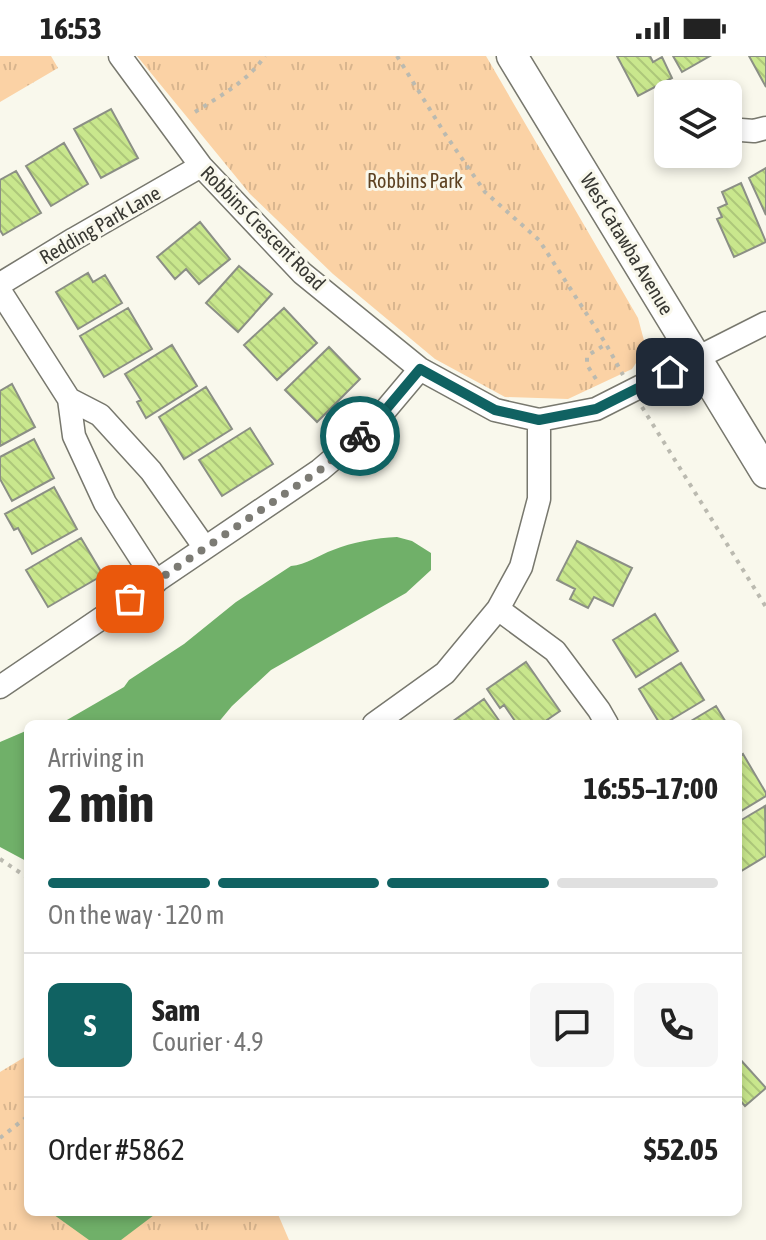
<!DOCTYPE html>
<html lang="en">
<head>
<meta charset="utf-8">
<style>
	body { margin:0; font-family:"Asap Condensed",sans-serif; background:#f6f6f6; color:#222; height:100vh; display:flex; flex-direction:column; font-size:30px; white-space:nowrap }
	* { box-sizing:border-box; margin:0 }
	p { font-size:26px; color:#767676 }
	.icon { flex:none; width:44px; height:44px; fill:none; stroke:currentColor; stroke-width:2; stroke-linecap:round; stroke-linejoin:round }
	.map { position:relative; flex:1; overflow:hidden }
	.details { position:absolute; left:24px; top:664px; width:718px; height:496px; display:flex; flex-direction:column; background:#fff; border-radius:12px; box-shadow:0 4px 12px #0003 }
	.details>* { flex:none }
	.fabs { position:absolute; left:654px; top:24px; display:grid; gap:16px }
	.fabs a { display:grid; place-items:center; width:88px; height:88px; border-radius:12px; background:#fff; box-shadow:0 4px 12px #0003; font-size:40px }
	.pin { position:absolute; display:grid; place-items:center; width:68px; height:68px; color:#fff; margin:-34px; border-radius:16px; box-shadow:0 4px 12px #0006 }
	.courier { position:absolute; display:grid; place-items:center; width:80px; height:80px; margin:-40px; border:6px solid #106262; border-radius:50%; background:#fff; color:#222; box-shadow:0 2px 10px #0007 }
	.headline em { font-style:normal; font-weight:700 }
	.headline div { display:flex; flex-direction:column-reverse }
	.headline { display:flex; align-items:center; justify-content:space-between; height:136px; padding:0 24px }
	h1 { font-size:52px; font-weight:700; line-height:60px }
	.bar { display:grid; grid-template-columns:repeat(4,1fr); gap:12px 8px; align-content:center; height:96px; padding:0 24px }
	.bar i { height:10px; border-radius:6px; background:#e0e0e0 }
	.bar .current { background:#106262 }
	.bar p { grid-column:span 4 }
	.line { display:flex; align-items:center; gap:20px; padding:0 24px; border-top:2px solid #e0e0e0 }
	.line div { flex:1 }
	.round { display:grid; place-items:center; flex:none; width:84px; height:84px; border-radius:12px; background:#f6f6f6 }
	.status { display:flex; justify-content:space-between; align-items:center; height:56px; padding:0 40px; background:#fff; direction:ltr }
	.status svg { height:22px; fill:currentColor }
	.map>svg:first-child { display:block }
</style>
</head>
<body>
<div class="status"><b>16:53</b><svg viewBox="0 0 49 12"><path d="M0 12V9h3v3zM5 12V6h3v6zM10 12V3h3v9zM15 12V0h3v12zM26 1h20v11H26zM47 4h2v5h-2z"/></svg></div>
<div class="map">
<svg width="766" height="1184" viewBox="0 0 766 1184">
	<defs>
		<pattern id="park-tufts" width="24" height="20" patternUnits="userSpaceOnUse" patternTransform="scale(2)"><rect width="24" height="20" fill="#fbd2a5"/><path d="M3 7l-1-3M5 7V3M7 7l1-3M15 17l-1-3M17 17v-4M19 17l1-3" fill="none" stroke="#d8b58e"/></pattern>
		<pattern id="building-back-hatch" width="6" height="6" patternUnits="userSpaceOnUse" patternTransform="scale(2)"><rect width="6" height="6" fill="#c9e78d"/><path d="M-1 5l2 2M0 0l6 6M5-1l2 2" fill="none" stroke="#adc77a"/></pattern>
	</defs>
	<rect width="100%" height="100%" fill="#f9f8ec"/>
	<path fill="url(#park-tufts)" d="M0 0H51L58 12 0 46Z
		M137 0H486L638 262 646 292 632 313 568 343 505 341 435 303 333 218 250 138Z
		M28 999V1156H277L289 1184H0V1016Z"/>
	<path fill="#70b069" d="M397 481 412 485 431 497V514L406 537 271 614 232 650 217 668H60L124 631 129 624 184 588 236 546 291 510C306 509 319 499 333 494 352 486 376 482 397 481Z
		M28 674V806L0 791V686Z
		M50 1156H158L121 1184H89Z"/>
	<path fill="url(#building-back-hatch)" stroke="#8b8f85" stroke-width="2" d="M617 0H650L653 6 662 1 672 22 638 40Z
		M673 0H710L682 16Z
		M749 0H766V31Z
		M111 53 138 102 101 122 74 73Z
		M64 87 88 128 51 150 26 110Z
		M766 112V159L749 122Z
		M16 115 41 157 3 179 0 174V124Z
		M741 127 766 186 734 201 717 163 722 161 718 152 727 148 722 136Z
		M200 166 230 203 199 228 186 213 175 223 157 201Z
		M239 210 272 238 238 276 206 247Z
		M88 217 93 226 105 219 122 247 78 273 56 236Z
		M128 252 152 293 104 321 80 280Z
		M284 252 317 287 277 324 244 289Z
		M172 289 197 330 146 362 137 346 141 344 125 318Z
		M329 291 360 323 317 366 285 334Z
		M12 328 35 371 0 390V335Z
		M206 331 232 373 184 403 159 361Z
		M250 372 273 408 222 440 199 404Z
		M34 383 54 422 12 445 0 423V401Z
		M54 431 77 473 32 498 18 472 14 474 5 458Z
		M81 482 103 519 48 551 26 514Z
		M577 485 632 512 613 550 594 541 588 552 570 543 575 533 557 524Z
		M655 558 678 595 636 621 613 584Z
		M526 606 560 655 541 668H517L504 649 500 652 487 633Z
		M681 607 704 644 664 668H660L639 633Z
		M484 643 500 666 497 668H449Z
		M716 650 727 668H686Z
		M743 698 766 737V740L738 757V701Z
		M765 750 766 800 738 817V766Z
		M738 1001 766 1032 745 1050 738 1042Z"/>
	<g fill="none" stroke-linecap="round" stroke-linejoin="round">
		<defs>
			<path id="street" d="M120 0 201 110 302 217 420 313 495 354 539 364 596 353 766 267
				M728 73 754 75 766 72
				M0 228 74 183 201 110
				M0 235 69 343 74 380 105 447 156 526
				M69 343 100 359 151 415 205 492
				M498 553 555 595 599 654 607 668
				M0 631 320 414 372 370 420 313
				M374 668 445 617 498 553 521 511 539 443V364"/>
			<path id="secondary" d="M512 0 766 417"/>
		</defs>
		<use href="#street" stroke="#78786e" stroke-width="25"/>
		<use href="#secondary" stroke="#78786e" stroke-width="33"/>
		<path stroke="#bbbab0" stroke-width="4" stroke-dasharray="4 6" stroke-linecap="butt" d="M397 0 445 78 485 136 539 184 606 288 623 319
			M195 56C220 40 248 25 265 0
			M596 323 587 309V300L606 288
			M642 351 766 551
			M0 803 28 822
			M0 1082 28 1060"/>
		<use href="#street" stroke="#fff" stroke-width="22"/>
		<use href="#secondary" stroke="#fff" stroke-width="30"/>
	</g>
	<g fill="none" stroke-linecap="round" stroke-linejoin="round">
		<path stroke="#7c7b74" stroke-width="8" stroke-dasharray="0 14.4" d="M130 543 320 414 360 380"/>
		<path stroke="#106262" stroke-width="10" d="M360 380 372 370 420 313 495 354 539 364 596 353 670 316"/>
	</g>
	<g text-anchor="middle" stroke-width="6" stroke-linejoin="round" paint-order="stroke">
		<g font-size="20" fill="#5d4222" stroke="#f9f8ec">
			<text x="415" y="132">Robbins Park</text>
		</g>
		<g font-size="20" fill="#383833" stroke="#f9f8ec">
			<text transform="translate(100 169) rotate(-30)" y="7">Redding Park Lane</text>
			<text transform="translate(263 172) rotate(45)" y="7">Robbins Crescent Road</text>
			<text transform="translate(627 188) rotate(59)" y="7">West Catawba Avenue</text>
		</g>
	</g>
</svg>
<div class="fabs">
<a><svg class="icon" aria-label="layers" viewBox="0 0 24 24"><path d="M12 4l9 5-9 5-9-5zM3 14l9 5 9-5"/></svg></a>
</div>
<div class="pin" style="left:130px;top:543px;background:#ea580c"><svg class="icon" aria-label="bag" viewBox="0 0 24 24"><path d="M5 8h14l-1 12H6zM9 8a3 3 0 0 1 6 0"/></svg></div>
<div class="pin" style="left:670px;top:316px;background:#1f2937"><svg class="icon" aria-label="home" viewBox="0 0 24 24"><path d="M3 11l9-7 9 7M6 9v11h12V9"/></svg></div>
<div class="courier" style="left:360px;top:380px"><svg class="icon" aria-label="bike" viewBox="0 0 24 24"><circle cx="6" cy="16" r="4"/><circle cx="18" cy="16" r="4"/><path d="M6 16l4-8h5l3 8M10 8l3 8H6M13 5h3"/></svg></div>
<section class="details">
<div class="headline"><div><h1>2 min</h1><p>Arriving in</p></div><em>16:55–17:00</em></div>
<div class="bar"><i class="current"></i><i class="current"></i><i class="current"></i><i></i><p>On the way · 120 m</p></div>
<div class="line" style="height:144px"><b class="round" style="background:#106262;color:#fff">S</b><div><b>Sam</b><p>Courier · 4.9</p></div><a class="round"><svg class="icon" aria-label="chat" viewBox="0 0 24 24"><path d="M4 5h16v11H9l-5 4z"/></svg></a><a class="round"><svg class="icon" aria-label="phone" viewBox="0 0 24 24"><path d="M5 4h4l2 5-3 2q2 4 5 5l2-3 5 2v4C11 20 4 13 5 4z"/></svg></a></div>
<div class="line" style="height:104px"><div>Order #5862</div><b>$52.05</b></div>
</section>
</div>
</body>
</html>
